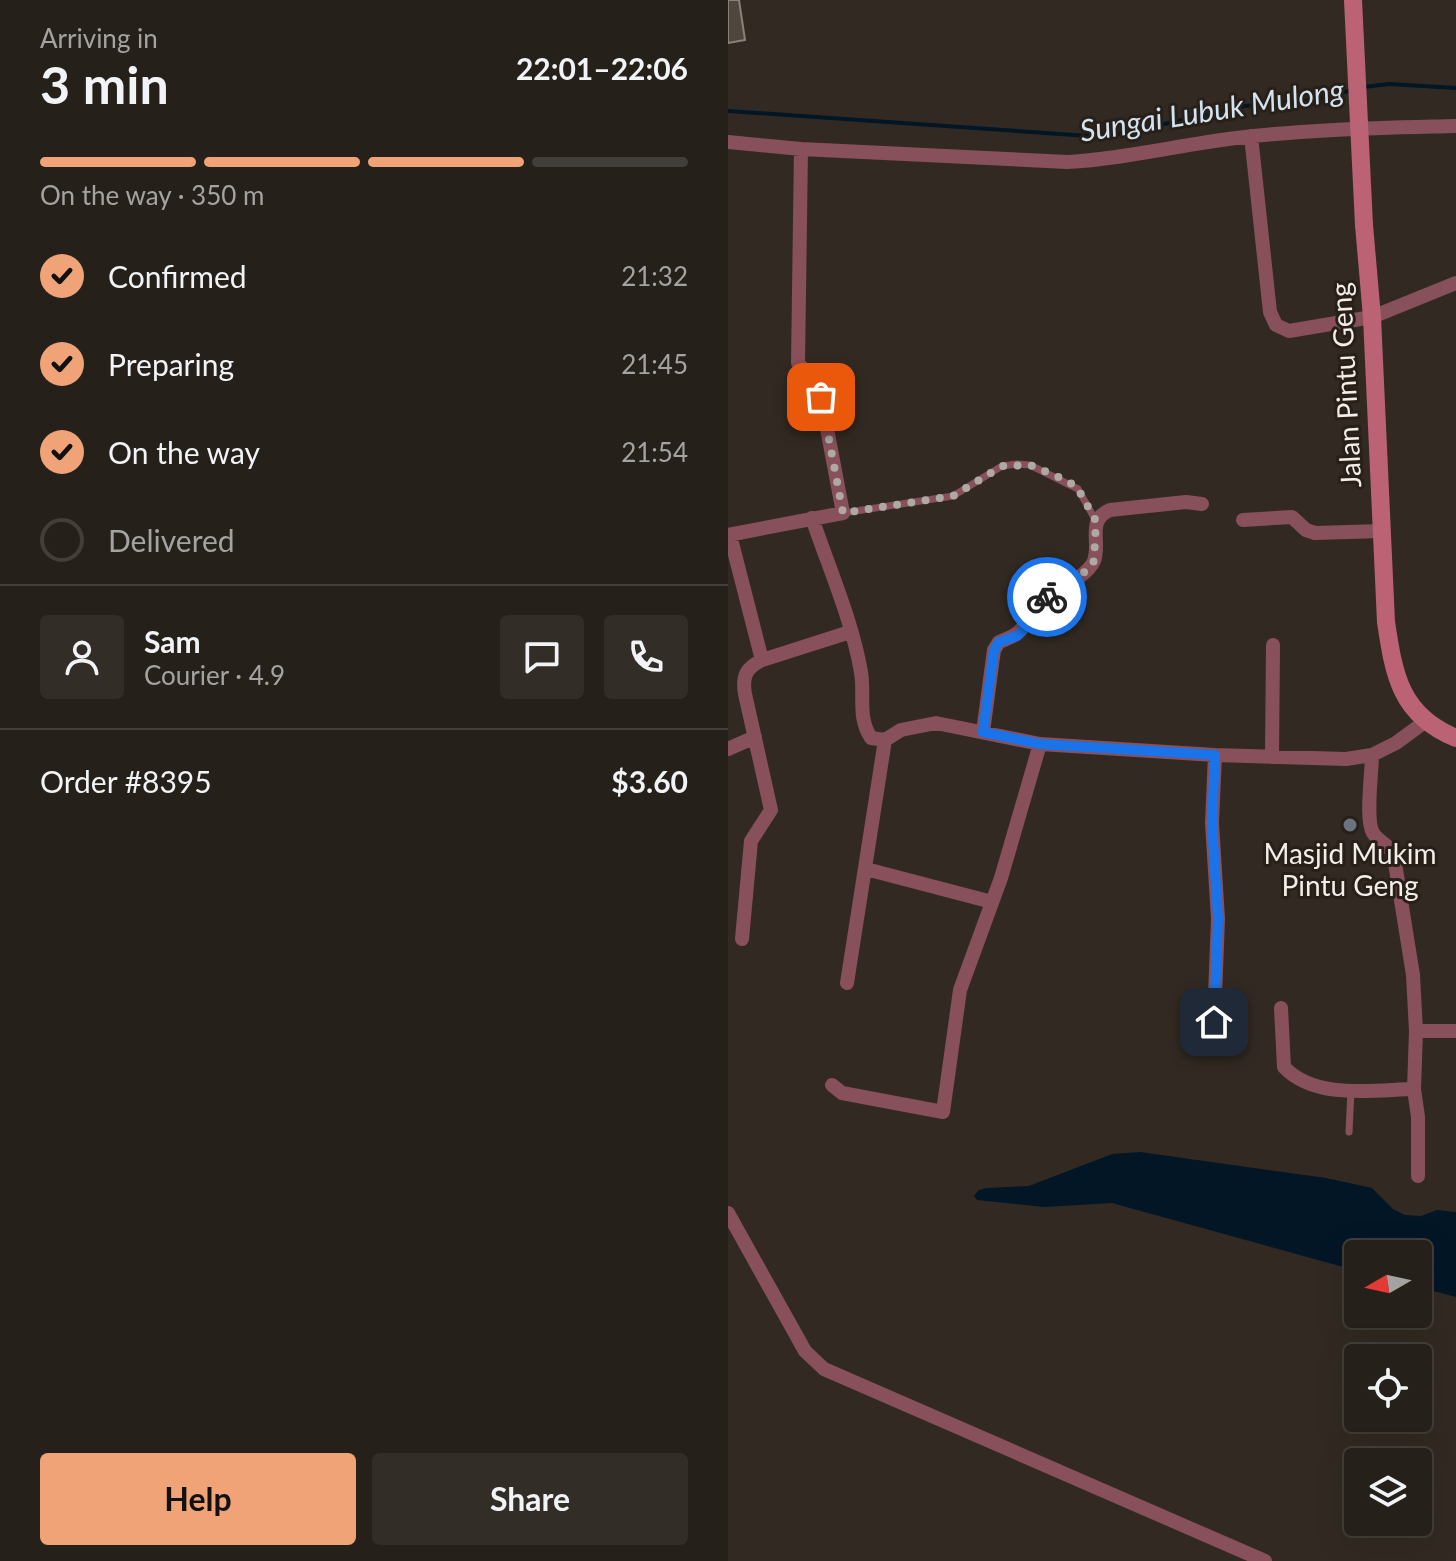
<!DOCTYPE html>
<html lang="en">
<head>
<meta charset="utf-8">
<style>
	body { margin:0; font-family:Lato,sans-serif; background:#322d27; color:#f1f3f6; height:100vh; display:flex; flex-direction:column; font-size:30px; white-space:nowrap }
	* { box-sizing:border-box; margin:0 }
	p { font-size:26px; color:#a4a3a2 }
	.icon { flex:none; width:44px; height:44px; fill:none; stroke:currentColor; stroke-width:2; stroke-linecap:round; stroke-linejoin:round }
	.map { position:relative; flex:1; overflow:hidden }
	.drawer { display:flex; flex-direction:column; background:#26201a; width:728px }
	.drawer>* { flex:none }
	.needle { width:52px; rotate:261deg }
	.controls { position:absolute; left:616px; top:1240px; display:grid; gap:16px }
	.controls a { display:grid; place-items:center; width:88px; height:88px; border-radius:8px; background:#26201a; box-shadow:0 8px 32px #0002,0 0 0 2px #423e39; font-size:40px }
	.pin { position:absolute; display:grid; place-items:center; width:68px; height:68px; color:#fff; margin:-34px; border-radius:16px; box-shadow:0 4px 12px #0006 }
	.courier { position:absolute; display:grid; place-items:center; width:80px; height:80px; margin:-40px; border:6px solid #1a73e8; border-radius:50%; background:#fff; color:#222; box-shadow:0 2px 10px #0007 }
	.overview em { font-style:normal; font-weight:700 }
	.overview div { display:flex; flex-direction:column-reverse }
	.overview { display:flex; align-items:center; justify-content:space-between; height:136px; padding:0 40px }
	h1 { font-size:52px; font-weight:700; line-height:60px }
	.bar { display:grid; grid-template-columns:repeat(4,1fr); gap:12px 8px; align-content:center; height:96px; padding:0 40px }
	.bar i { height:10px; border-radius:6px; background:#423e39 }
	.bar .on { background:#efa376 }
	.bar p { grid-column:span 4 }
	.line { display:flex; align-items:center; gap:20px; padding:0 40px; border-top:2px solid #423e39 }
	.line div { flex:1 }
	.round { display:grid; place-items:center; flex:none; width:84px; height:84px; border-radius:8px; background:#322d27 }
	ol { padding:0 40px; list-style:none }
	li { display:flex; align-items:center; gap:24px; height:88px }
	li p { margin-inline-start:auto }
	li .icon { padding:8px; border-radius:50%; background:#efa376; color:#111; stroke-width:4 }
	li:last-child { color:#a4a3a2 }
	li i { width:44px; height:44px; border:4px solid #423e39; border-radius:50% }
	.button { display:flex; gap:16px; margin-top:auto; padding:16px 40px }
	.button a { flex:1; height:92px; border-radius:8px; background:#efa376; color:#111; font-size:32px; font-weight:700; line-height:92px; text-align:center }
	.button a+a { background:#322d27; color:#f1f3f6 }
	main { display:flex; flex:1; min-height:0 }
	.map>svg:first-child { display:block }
</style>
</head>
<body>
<main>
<section class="drawer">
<div class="overview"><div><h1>3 min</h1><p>Arriving in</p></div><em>22:01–22:06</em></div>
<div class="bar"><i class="on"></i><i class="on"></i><i class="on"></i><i></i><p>On the way · 350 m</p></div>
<ol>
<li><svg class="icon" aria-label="check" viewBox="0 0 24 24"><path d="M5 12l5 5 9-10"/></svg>Confirmed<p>21:32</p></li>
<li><svg class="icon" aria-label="check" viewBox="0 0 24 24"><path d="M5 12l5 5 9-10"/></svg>Preparing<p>21:45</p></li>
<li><svg class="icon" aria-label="check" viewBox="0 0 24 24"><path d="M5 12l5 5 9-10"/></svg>On the way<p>21:54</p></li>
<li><i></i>Delivered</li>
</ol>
<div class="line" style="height:144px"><a class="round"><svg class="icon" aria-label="person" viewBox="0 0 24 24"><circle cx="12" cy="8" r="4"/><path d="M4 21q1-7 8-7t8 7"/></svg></a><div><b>Sam</b><p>Courier · 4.9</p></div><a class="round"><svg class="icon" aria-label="chat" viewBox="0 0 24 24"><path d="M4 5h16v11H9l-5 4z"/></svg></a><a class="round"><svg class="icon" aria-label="phone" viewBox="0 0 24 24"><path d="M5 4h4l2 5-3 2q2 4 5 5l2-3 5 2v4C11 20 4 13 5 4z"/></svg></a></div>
<div class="line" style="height:104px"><div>Order #8395</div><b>$3.60</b></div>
<div class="button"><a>Help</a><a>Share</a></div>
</section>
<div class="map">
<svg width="728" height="1561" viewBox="0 0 728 1561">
	<rect width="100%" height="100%" fill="#322a22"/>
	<path fill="#021626" d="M412 1152 598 1178 644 1188 665 1209 677 1215 693 1216 709 1210 728 1212V1297L690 1287V1254H630V1271L384 1203 316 1207 249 1200 246 1196 251 1190 259 1188 301 1186 384 1154Z"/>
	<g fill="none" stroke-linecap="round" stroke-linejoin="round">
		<path stroke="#021626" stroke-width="4" d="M636 87 661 84 728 88
			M0 111 361 136 387 135 517 106 591 99 624 90"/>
	</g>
	<path fill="#4f463d" stroke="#8b8178" stroke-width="2" d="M0 0H11L17 40 0 43Z"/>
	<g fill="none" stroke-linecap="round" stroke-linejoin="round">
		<path stroke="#88505b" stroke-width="7" d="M115 513 225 496 274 466 289 464 302 465 350 489 368 521
			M621 1132 623 1091"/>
		<path stroke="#88505b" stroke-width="14" d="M523 136 542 312 548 325 561 331 644 317 728 283
			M0 142 73 149 339 162C396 159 451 145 508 138 582 129 654 128 728 126
			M84 518C101 568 124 620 133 672 137 696 129 716 143 738L157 740 173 730 208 723 312 744 487 755 618 759 644 755 668 743 698 721
			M515 520 564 517 578 530 587 533 654 531
			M0 535 115 513 93 397 86 382 70 363 73 149
			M2 535 34 660
			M255 732 266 650 271 642C307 629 288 623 309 605 322 596 360 576 366 561 373 542 358 520 382 510L458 502 474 504
			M0 749 27 737
			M644 755C644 773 637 819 645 833 652 844 661 843 666 857L685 975 688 1031 686 1089 690 1117V1176
			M544 757 545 645
			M138 869 264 902
			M14 939 23 841 43 810 17 694C14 676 18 668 34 660L122 632
			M119 983 157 740
			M553 1008 556 1067C587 1100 645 1090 686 1089
			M688 1031H728
			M485 1047 490 919 484 823 487 755
			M104 1085 114 1093 215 1112 232 990 273 878 312 744
			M0 1213 77 1351 96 1369 537 1561"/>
		<path stroke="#bb6375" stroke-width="18" d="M636 225 644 317 658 622C666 675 672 715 728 738"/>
		<path stroke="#bb6375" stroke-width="18" d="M625 0 636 225"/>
	</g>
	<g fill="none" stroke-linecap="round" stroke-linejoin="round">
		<path stroke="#afa9a3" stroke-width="8" stroke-dasharray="0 14.4" d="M93 397 115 513 225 496 274 466 302 465 340 481 350 489 368 521 366 561 358 571 319 597"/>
		<path stroke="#1a73e8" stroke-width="10" d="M319 597 302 611 296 629 289 636 271 642 266 650 255 732 312 744 487 755 484 823 490 919 486 1022"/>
	</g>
	<circle fill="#6b7280" stroke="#282018" stroke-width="3" cx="622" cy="825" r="8"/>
	<g text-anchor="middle" stroke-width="6" stroke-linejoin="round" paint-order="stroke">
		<g font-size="28" fill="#f2ede8" stroke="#282018">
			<text transform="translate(618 385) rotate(-93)" y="10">Jalan Pintu Geng</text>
		</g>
		<g font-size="28" fill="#f2ede8" stroke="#282018">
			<text x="622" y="864">Masjid Mukim<tspan x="622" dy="32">Pintu Geng</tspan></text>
		</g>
		<g font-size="30" font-style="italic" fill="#d2e3f2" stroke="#282018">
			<text transform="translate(484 111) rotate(-9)" y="10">Sungai Lubuk Mulong</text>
		</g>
	</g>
</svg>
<div class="controls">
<a><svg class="needle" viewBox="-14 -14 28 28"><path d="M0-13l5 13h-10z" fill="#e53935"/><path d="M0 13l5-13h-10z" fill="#a4a3a2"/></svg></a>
<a><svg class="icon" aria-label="locate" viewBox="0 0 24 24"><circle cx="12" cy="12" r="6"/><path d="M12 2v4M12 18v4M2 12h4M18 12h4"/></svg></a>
<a><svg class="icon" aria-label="layers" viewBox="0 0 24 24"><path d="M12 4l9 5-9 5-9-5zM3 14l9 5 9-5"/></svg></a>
</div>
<div class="pin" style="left:93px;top:397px;background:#ea580c"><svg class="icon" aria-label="bag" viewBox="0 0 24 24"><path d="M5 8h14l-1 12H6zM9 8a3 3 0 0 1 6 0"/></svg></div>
<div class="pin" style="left:486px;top:1022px;background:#1f2937"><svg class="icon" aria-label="home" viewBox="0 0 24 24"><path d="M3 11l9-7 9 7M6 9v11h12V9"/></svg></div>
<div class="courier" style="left:319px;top:597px"><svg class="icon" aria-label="bike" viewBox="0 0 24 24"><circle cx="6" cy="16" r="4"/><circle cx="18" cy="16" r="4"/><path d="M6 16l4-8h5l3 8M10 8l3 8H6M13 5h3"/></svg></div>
</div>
</main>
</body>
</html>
